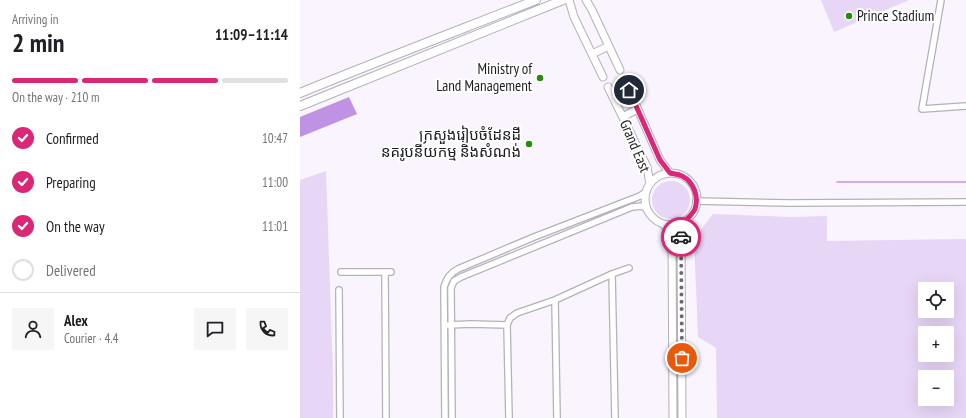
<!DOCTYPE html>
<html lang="en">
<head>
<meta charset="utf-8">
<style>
	body { margin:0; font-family:"PT Sans Narrow","Noto Sans Khmer",sans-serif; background:#f6f6f6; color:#202124; height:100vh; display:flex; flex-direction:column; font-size:15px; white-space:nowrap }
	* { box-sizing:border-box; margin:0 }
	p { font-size:13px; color:#757577 }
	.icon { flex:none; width:22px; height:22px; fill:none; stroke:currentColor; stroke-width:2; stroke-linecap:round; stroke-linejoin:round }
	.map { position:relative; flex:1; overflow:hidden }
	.panel { display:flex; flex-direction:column; background:#fff; width:300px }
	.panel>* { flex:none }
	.controls { position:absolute; left:618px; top:282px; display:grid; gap:8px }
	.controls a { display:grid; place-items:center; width:36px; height:36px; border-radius:0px; background:#fff; box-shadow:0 4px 16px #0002; font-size:20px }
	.pin { position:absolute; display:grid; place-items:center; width:34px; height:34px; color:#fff; margin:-17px; border:2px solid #fff; border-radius:50%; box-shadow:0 1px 4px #0007 }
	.courier { position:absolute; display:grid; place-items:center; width:40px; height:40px; margin:-20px; border:3px solid #db2777; border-radius:50%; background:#fff; color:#222; box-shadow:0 1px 5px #0007 }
	.head em { font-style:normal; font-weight:600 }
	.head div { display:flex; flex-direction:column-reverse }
	.head { display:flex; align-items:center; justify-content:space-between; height:68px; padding:0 12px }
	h1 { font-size:26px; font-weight:600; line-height:30px }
	.bar { display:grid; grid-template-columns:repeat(4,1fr); gap:6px 4px; align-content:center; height:48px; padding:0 12px }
	.bar i { height:5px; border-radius:3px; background:#e0e0e0 }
	.bar .active { background:#db2777 }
	.bar p { grid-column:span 4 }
	.line { display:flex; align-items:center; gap:10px; padding:0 12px; border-top:1px solid #e0e0e0 }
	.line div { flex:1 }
	.round { display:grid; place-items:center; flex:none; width:42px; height:42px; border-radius:0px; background:#f6f6f6 }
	ol { padding:0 12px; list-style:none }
	li { display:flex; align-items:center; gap:12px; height:44px }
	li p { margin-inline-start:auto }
	li .icon { padding:4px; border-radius:50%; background:#db2777; color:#fff; stroke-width:4 }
	li:last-child { color:#757577 }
	li i { width:22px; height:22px; border:2px solid #e0e0e0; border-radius:50% }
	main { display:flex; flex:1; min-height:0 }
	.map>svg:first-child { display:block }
</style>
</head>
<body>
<main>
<section class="panel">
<div class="head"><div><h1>2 min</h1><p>Arriving in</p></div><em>11:09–11:14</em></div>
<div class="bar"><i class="active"></i><i class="active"></i><i class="active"></i><i></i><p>On the way · 210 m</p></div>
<ol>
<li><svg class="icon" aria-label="check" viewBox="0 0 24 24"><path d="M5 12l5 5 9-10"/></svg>Confirmed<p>10:47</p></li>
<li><svg class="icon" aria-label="check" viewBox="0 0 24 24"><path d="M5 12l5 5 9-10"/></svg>Preparing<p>11:00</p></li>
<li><svg class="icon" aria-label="check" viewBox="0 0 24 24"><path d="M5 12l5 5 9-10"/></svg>On the way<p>11:01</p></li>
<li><i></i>Delivered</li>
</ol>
<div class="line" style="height:72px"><a class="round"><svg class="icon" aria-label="person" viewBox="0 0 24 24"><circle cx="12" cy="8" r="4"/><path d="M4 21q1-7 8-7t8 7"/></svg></a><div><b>Alex</b><p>Courier · 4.4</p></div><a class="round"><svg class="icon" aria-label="chat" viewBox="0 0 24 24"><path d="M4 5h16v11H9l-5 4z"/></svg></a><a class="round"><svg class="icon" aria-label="phone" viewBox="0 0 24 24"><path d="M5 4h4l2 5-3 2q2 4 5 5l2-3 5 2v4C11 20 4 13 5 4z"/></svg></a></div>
</section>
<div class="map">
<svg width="666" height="418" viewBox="0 0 666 418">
	<rect width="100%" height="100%" fill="#f9f4fe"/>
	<path fill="#e8d6f7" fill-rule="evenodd" d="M521 0H609L534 32Z
		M26 171 33 374V418H0V180Z
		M352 200a19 19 0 1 1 38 0a19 19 0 1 1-38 0Z
		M413 214 492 217 527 216V241L666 239V418H417L416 348 398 337 394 239ZM625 289H647V311H625ZM625 333H647V355H625ZM625 377H647V399H625Z"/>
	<path fill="#c092e3" d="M49 97 57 114 0 137V117Z"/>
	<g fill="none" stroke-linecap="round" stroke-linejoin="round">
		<path stroke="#c092e3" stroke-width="1.5" d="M537 182H666"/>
		<defs>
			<path id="minor" d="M641 0 622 109 666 106
				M396 201 490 203 666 202
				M41 272H91
				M85 272 86 418
				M312 274 315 418
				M39 290 40 418
				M255 300 257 418
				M148 325 171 324 207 325
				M145 418 144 287C147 278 150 273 158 269L234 237 340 196 347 191
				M152 418 151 288 154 281 161 277 332 207 342 206 348 210
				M209 418 207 325 210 318 217 313 255 300 312 274 329 268"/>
			<path id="tertiary" d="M269 0 274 17 303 77
				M286 0 292 10 320 70
				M292 54 309 46
				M325 80 360 160 370 173
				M308 87 347 167 350 184
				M323 117 337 109
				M345 199a26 26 0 1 1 52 0a26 26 0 1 1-52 0Z
				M363 224 370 231 372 238 373 418
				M382 418 381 237 386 220"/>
			<path id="secondary" d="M0 93C78 61 157 31 236 0
				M0 106 263 0"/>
		</defs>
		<use href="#minor" stroke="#b5b0b9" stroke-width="8"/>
		<use href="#tertiary" stroke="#b5b0b9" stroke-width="9"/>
		<use href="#secondary" stroke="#b5b0b9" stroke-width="10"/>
		<use href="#minor" stroke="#fff" stroke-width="5.5"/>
		<use href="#tertiary" stroke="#fff" stroke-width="7"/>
		<use href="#secondary" stroke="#fff" stroke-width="8"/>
	</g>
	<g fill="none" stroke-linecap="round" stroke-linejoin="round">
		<path stroke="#6b686e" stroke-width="4" stroke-dasharray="0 7.2" d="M381 237 382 358"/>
		<path stroke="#db2777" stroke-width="5" d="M329 90 360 160 370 173C374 174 378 174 382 176 394 182 399 197 395 209 393 213 390 216 387 219 383 224 382 231 381 237"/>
	</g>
	<g fill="#268d0a" stroke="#fff" stroke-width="1.5">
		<circle cx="549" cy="16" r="4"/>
		<circle cx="240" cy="78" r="4"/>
		<circle cx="229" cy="144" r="4"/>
	</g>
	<g text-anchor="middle" stroke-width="4" stroke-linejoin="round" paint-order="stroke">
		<g font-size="15" fill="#1f1d20" stroke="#fff" text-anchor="end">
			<text x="557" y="21" text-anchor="start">Prince Stadium</text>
			<text x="232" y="74">Ministry of<tspan x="232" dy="17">Land Management</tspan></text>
			<text x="221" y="140">ក្រសួងរៀបចំដែនដី<tspan x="221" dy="17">នគរូបនីយកម្ម និងសំណង់</tspan></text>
		</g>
		<g font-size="15" fill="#1f1d20" stroke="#fff">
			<text transform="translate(335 146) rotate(67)" y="5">Grand East</text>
		</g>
	</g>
</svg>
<div class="controls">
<a><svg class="icon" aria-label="locate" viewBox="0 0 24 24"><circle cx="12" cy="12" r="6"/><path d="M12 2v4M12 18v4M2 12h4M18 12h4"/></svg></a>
<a>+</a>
<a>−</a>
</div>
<div class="pin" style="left:382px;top:358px;background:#ea580c"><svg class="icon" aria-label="bag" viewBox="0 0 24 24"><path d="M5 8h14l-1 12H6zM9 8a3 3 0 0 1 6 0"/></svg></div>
<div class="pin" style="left:329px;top:90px;background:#1f2937"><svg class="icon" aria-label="home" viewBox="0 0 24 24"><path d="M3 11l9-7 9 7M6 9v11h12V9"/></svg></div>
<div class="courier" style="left:381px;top:237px"><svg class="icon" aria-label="car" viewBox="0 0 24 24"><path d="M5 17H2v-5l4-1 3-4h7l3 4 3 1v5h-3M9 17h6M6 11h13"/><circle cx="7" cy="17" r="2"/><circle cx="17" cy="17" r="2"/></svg></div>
</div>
</main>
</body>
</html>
